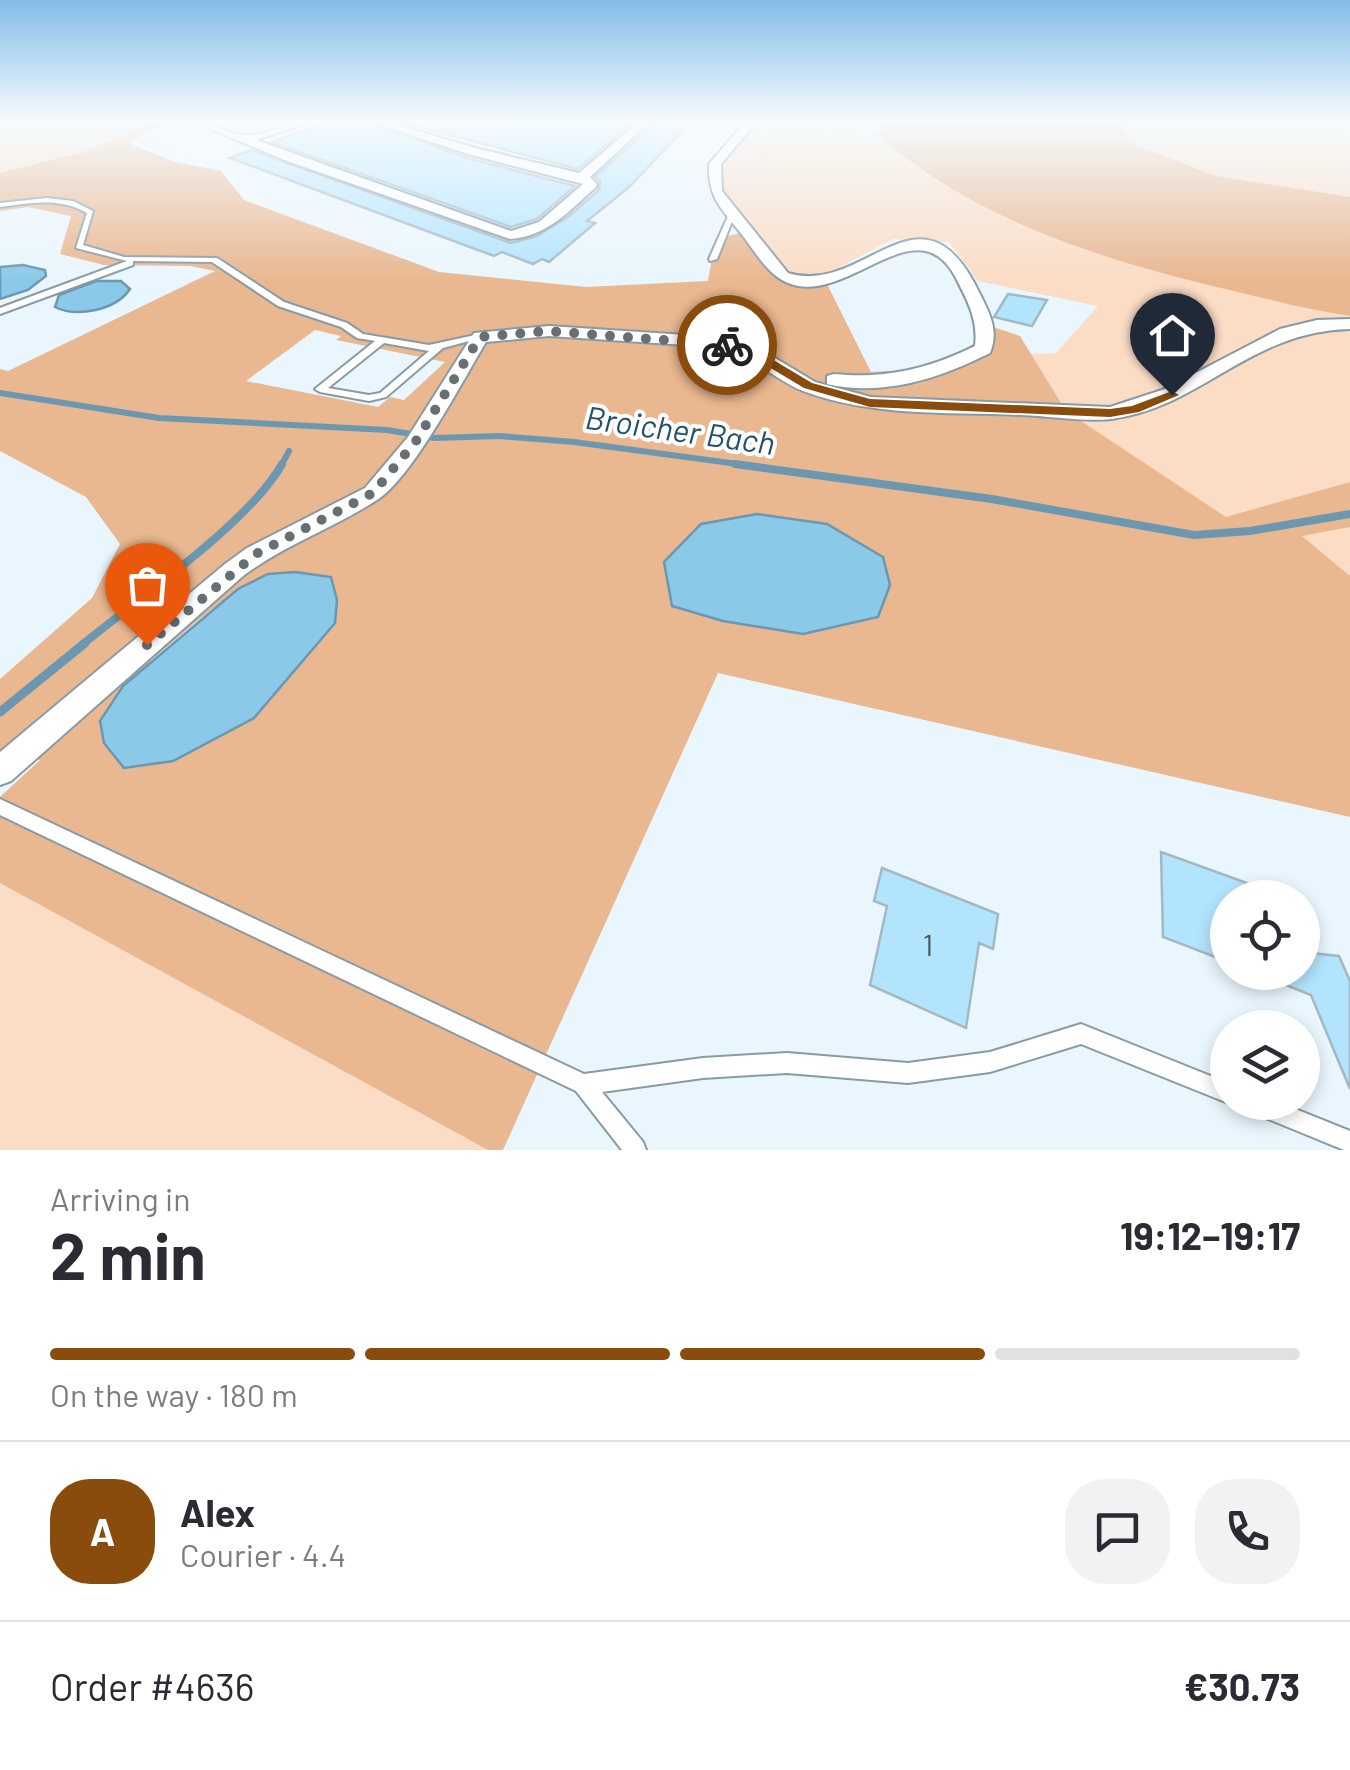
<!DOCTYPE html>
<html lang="en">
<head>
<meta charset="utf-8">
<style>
	body { margin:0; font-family:Barlow,sans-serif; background:#f2f2f3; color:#2b2b33; height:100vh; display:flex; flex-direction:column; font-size:38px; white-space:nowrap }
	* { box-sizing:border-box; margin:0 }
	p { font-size:32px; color:#7c7c81 }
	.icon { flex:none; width:55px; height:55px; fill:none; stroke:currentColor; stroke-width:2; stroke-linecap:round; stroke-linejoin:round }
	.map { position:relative; height:1150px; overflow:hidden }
	.details { display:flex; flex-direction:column; background:#fff; flex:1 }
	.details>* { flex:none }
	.buttons { position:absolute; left:1210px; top:880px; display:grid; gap:20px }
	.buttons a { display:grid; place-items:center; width:110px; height:110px; border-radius:50%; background:#fff; box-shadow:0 5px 15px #0003; font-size:50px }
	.pin { position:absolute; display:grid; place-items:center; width:85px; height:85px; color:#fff; margin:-102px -42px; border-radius:50% 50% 50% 0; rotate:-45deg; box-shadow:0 0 10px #0007 }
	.pin .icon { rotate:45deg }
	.courier { position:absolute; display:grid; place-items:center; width:100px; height:100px; margin:-50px; border:8px solid #894c0c; border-radius:50%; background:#fff; color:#222; box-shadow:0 2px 12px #0007 }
	.headline em { font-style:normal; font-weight:700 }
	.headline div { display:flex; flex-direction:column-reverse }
	.headline { display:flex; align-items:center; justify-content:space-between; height:170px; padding:0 50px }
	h1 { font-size:65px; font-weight:700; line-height:75px }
	.bar { display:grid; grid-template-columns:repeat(4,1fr); gap:15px 10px; align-content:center; height:120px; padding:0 50px }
	.bar i { height:12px; border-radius:8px; background:#e1e1e2 }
	.bar .active { background:#894c0c }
	.bar p { grid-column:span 4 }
	.line { display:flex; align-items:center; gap:25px; padding:0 50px; border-top:2px solid #e1e1e2 }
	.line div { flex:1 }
	.round { display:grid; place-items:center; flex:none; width:105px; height:105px; border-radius:40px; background:#f2f2f3 }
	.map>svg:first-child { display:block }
</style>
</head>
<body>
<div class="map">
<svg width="1350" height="1150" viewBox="0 0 1350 1150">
	<rect width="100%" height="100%" fill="#eaf6fd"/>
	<path fill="#fbdcc5" d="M20 120H157L87 151 0 173V125Z
		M877 120H1350V321L1333 319 1350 333V482L1226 518 1066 411 1031 354 1056 353 1098 306 978 281 949 242 893 239 823 276 793 277 721 191V164L759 121 877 134 885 142Z
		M1350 527V576L1301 536Z
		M0 883 488 1150H0Z"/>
	<path fill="#e9b790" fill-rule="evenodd" d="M157 120H174L128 143 175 162 221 171 244 200 439 272 586 287 708 281 715 240 749 230 793 277 823 276 871 372 938 368 996 328 1020 336 1066 411 1226 517 1350 482V527L1302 536 1350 576V817L718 673 503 1150H488L0 883V797L40 760 0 751V679L92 598 120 544 86 497 0 451V369L8 371 215 271 190 266 104 265 60 254 71 216 28 207 0 211V173L87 151ZM315 330 341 336 336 340 445 362 404 400 390 397 378 407 246 381ZM295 572 335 623 272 698 150 661C195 625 236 578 295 572Z
		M887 120H1143L1122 127 1130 143 1216 176 1350 197V316C1310 310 1270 300 1230 290 1105 261 975 221 877 134Z"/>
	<path fill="#8bc9e9" stroke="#6b98b0" stroke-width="2.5" d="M23 265 45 270 46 276 28 290 0 299V267Z
		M96 281H121L130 289C116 310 77 318 55 307L59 295Z
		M757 514 827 524 883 557 890 585 878 617 803 634 723 621 672 606 664 562 701 524Z
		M295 572 331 577 337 600 335 623 254 718 173 761 124 768 104 743 100 721 123 686 238 589 268 574Z"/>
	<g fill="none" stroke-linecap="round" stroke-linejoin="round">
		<path stroke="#6b98b0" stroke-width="6" d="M0 393 159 418 387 430 435 438 499 436 574 442 753 466
			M281 466 289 451"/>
		<path stroke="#6b98b0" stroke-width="8" d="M735 464 992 499 1194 535 1250 531 1350 514
			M82 645C135 601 251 521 282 464"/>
		<path stroke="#6b98b0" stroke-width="9" d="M0 712 85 643"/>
	</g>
	<path fill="#b3e4fe" stroke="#a4b8c2" stroke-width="2.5" d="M334 120H362L467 158 575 186 537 219 511 227 272 142Z
		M393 120H618L634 121 578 169Z
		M662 121 689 124 628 188 587 221 595 223 549 262 542 259 533 264 502 252 494 256 230 158 251 150 511 243 537 236 569 216 599 190 600 181 595 177 655 123Z
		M1008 294 1047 300 1032 326 994 317Z
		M1161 852 1280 895 1228 898V962L1163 937Z
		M882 868 998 914 993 949 979 943 966 1028 870 985 887 906 874 901Z
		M1302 952 1339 956 1350 981V1089L1311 995 1258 974 1302 972Z"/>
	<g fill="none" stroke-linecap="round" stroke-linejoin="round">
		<defs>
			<path id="service" d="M47 198 73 201 93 211 83 245 124 257 217 258 284 302 347 323 363 334 429 345 480 334 484 337 443 348 386 397 369 401 320 392 315 389 375 341 357 338 341 327 278 306 212 262 133 261V265L0 314V308L127 261 76 248 87 213C60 197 30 203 0 207V203ZM384 343 429 351 380 393 369 395 328 388Z
				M732 212 735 214 717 259 710 261 709 259 729 214Z
				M0 799 584 1074 703 1058 787 1053 908 1063 990 1052 1081 1024 1228 1083V1102H1230L1228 1103 1081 1044 990 1072 908 1083 787 1073 703 1078 602 1092 643 1142 646 1150H622L576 1091 0 815Z
				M1241 1102H1278L1350 1131V1150H1344L1244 1109Z"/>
			<path id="minor" d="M189 120C209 120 224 133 244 135 263 138 292 120 315 120L256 140 511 231 539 222 583 184 468 154 366 120H381L475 148 579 173 641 120H652L590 177 597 184 596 187C569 211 548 236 510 239L287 161Z
				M747 120H758L721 164 722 191 788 273C866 297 921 171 980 294 990 314 999 331 990 353 940 378 884 397 827 384V376L834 374C886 379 928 369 975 346 978 321 969 304 958 282 921 204 856 296 798 286 771 281 759 257 743 236 722 209 708 199 709 164Z
				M1350 319V329C1250 331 1202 407 1112 419 1083 422 1050 416 1021 415 949 412 872 417 803 391 772 378 751 354 716 347L549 336 486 342C463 380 412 478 377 500 334 528 284 545 243 576L11 781 0 785V752L225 564 247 548 365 488 408 437 474 333 549 326 716 337 750 343 815 382 871 397 1110 407 1165 389 1280 329 1317 320Z"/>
		</defs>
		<use href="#service" stroke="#889ba5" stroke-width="4"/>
		<use href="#minor" stroke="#889ba5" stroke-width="4"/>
		<use href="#service" fill="#fff" fill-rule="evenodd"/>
		<use href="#minor" fill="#fff" fill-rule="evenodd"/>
	</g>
	<linearGradient id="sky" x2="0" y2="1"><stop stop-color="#83bce8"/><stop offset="0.43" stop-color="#f6fbfe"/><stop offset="1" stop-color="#f6fbfe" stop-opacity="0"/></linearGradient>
	<rect width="1350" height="281" fill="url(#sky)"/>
	<path fill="#894c0c" d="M727 341 748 345 812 383 870 399 1110 409 1132 406 1172 391 1179 395 1139 412 1110 417 870 407 804 388 741 350 723 347Z"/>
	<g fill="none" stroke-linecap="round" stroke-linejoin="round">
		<path stroke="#676f74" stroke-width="10" stroke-dasharray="0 18" d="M147 645 256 554 373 493 416 441 480 337 548 331 727 345"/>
	</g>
	<g text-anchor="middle" stroke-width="8" stroke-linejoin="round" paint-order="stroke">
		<g font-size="30" fill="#455660">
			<text x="928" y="956">1</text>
		</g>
		<g font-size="32" font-style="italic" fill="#215269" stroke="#fff">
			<text transform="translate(680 431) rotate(8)" y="11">Broicher Bach</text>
		</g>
	</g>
</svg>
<div class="buttons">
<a><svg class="icon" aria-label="locate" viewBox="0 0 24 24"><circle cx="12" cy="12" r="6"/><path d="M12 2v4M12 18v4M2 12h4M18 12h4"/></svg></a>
<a><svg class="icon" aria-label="layers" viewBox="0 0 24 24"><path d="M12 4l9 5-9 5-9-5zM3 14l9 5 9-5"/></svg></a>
</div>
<div class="pin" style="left:147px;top:645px;background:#ea580c"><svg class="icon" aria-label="bag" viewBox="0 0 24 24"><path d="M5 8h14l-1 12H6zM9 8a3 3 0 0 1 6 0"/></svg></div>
<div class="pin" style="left:1172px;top:395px;background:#1f2937"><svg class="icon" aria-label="home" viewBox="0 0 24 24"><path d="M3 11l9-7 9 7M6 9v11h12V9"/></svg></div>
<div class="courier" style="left:727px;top:345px"><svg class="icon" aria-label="bike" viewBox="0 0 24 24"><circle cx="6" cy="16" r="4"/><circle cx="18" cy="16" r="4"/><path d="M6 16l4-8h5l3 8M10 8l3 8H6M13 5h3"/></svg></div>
</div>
<section class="details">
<div class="headline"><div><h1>2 min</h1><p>Arriving in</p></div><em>19:12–19:17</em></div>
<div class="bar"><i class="active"></i><i class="active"></i><i class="active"></i><i></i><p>On the way · 180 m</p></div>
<div class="line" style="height:180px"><b class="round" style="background:#894c0c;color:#fff">A</b><div><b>Alex</b><p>Courier · 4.4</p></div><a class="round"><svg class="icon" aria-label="chat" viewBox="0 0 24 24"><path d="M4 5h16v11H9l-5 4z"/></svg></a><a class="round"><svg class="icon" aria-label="phone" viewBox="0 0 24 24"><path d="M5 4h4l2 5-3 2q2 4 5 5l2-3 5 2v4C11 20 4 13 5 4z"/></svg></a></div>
<div class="line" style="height:130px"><div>Order #4636</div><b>€30.73</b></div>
</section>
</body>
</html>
